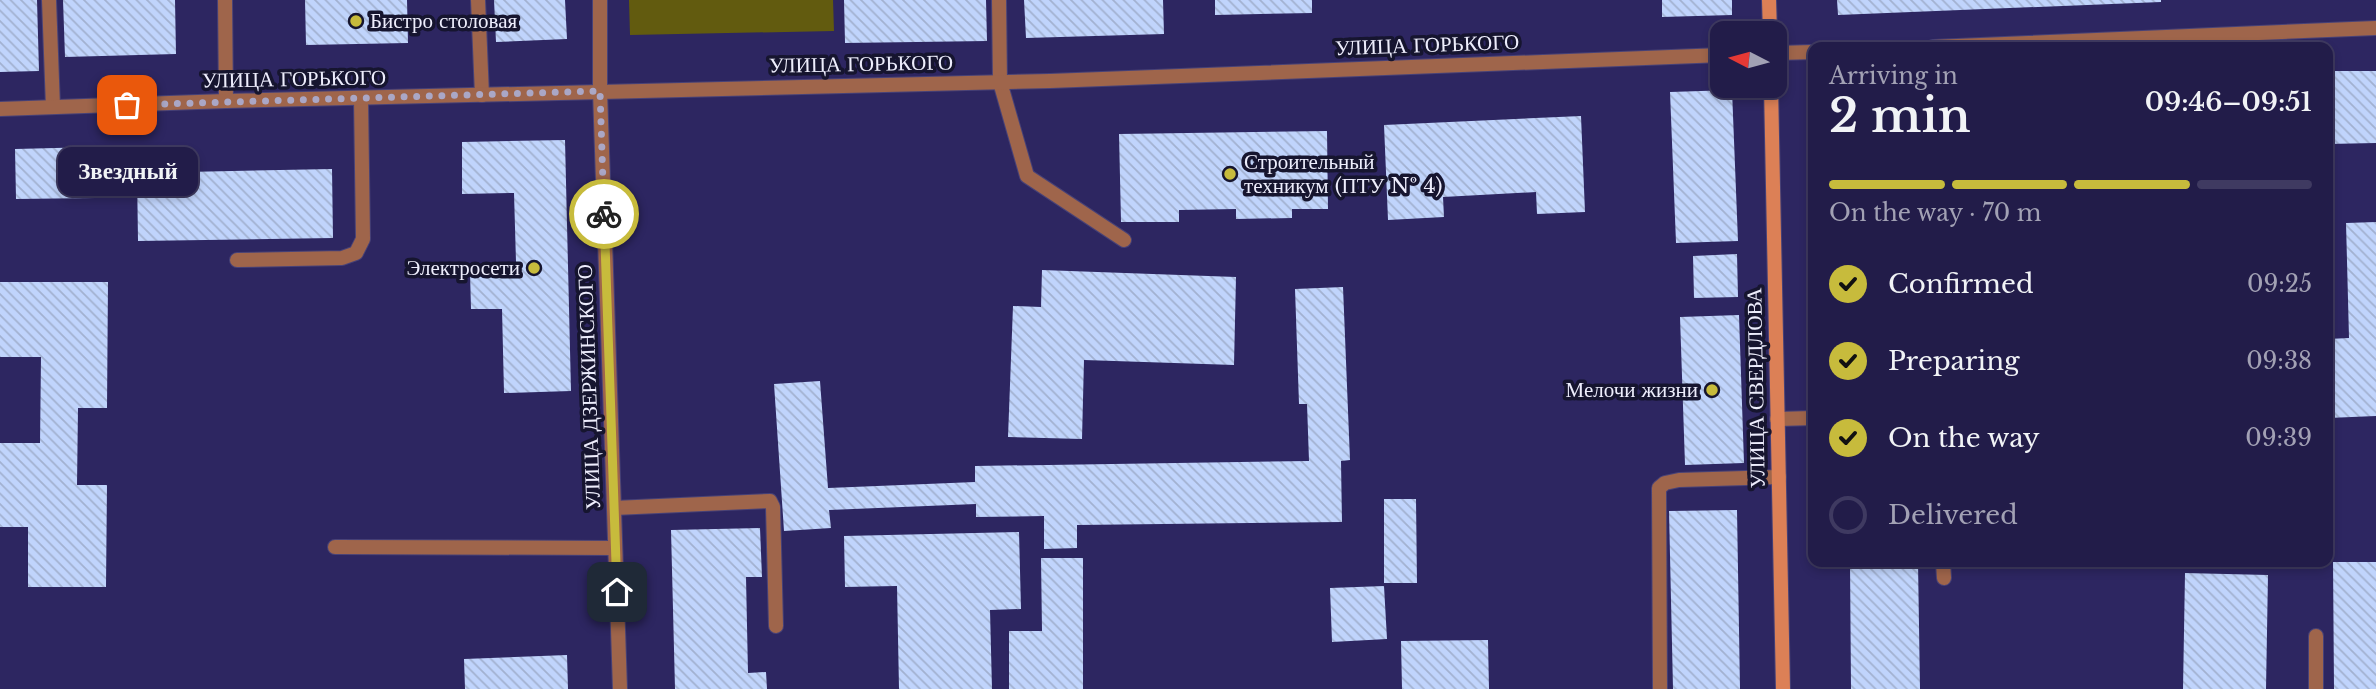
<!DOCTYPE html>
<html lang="en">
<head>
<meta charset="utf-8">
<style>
	body { margin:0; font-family:"Libre Baskerville",serif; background:#2e2953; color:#f1f3f6; height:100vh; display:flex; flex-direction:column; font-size:26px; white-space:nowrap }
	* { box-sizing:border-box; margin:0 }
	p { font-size:23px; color:#a2a1b4 }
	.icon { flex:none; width:38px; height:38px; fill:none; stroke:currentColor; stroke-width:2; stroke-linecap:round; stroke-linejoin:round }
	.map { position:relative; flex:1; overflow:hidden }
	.side { position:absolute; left:1808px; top:42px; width:525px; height:525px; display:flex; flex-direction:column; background:#221c49; border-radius:14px; box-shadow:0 4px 10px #0003,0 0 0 2px #3f3a61 }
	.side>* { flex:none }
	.needle { width:46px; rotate:276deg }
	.buttons { position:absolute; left:1710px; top:21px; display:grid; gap:14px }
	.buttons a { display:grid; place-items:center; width:77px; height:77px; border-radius:14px; background:#221c49; box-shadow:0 4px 10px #0003,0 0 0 2px #3f3a61; font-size:35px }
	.pin { position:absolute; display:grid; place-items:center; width:60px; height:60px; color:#fff; margin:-30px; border-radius:14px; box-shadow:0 4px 10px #0006 }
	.courier { position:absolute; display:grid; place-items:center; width:70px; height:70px; margin:-35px; border:5px solid #c7bb3c; border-radius:50%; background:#fff; color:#222; box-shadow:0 2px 9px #0007 }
	.bubble { position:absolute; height:49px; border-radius:14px; background:#221c49; box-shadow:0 4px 10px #0003,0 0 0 2px #3f3a61; font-size:23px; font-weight:600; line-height:49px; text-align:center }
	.overview em { font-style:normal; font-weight:600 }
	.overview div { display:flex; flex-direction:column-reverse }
	.overview { display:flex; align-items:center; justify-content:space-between; height:119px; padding:0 21px }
	h1 { font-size:46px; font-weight:600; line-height:52px }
	.bar { display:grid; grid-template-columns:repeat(4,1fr); gap:10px 7px; align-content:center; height:84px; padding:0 21px }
	.bar i { height:9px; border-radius:5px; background:#3f3a61 }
	.bar .on { background:#c7bb3c }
	.bar p { grid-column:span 4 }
	ol { padding:0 21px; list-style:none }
	li { display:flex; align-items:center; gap:21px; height:77px }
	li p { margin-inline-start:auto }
	li .icon { padding:7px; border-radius:50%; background:#c7bb3c; color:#111; stroke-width:4 }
	li:last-child { color:#a2a1b4 }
	li i { width:38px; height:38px; border:4px solid #3f3a61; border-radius:50% }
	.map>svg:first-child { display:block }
</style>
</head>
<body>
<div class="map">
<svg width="2376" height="689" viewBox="0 0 2376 689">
	<defs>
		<pattern id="building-back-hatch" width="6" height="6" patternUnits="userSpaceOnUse" patternTransform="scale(1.75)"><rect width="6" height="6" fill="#c0d4fc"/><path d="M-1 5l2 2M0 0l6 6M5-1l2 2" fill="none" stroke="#a2b1d0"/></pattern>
	</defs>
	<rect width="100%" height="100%" fill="#2d2661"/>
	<path fill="#625b0f" d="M629 0H833L834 31 630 35Z"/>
	<path fill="url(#building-back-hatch)" d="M0 0H37L39 71 0 72Z
		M63 0H175L176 54 65 57Z
		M305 0H407L408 43 306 45Z
		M494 0H565L567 39 496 42Z
		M844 0H986L987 41 845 43Z
		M1024 0H1163L1164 34 1026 38Z
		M1215 0H1312V13L1215 15Z
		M1662 0H1732V15L1662 17Z
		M1837 0H2161V2L1838 15Z
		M2328 71H2376V143L2328 144Z
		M1732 90 1738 241 1676 243 1670 92Z
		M1581 116 1585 212 1537 214 1536 192 1443 197 1444 217 1388 220 1384 125Z
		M1327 131 1328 209H1292V218L1236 219V209L1179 210V222H1121L1119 134Z
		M565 140 571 391 504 393 502 309H471L470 273H499V263L516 262 514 193 462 194V142Z
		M95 147V198L16 199 15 149Z
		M332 169 333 238 138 241 137 173Z
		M2376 222V416L2328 418V339L2349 338 2346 223Z
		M1737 254 1738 297 1694 298 1693 256Z
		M1042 270 1236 277 1234 365 1084 360 1082 439 1008 437 1013 306 1041 307Z
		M0 282H108L107 408H78L77 485H107L106 587H28V527H0V443H40L41 357H0Z
		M1343 287 1350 460 1341 461 1342 522 1077 525V548L1044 549V516L976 517V504L829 510 831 528 784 531 774 384 820 381 828 488 975 482V466L1309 461 1307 404H1299L1295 289Z
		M1739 315 1744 463 1685 465 1680 317Z
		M1384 499H1416L1417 583H1384Z
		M1737 510 1740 689H1673L1669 511Z
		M760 528 762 577H746L748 673 766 672 767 689H675L671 530Z
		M1019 532 1021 609 990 610 992 689H899L897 586 845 587 844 536Z
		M1041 558H1083V689H1009V631H1042Z
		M1850 562H1918L1920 689H1851Z
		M2333 562H2376V689H2334Z
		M2185 573 2268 575 2266 689H2183Z
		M1384 586 1387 639 1332 642 1330 588Z
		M1488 640 1489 689H1402L1401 641Z
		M567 655 568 689H465L464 659Z"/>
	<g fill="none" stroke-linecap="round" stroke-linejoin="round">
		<defs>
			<path id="service" d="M49 0 53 107
				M225 0 226 101
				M478 0 482 95
				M999 0 1000 82 1027 176 1124 240
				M237 260 342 258 356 253 363 239 361 99
				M1777 419 1813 418
				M614 508 770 501 773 507 776 626
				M335 547 615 548
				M1943 562 1944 578
				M1660 689 1659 488 1665 483 1679 480 1779 477
				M2316 689V636"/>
			<path id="minor" d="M1933 47 2376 28
				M1774 53 1813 52
				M0 109 226 101 1050 81 1722 55"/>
			<path id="tertiary" d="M600 0V91L620 689"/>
			<path id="secondary" d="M1769 0 1770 33
				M1771 86 1783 689"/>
		</defs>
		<use href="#service" stroke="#484277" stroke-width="16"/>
		<use href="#minor" stroke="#484277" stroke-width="16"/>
		<use href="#tertiary" stroke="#484277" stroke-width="16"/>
		<use href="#secondary" stroke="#484277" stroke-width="16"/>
		<use href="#service" stroke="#9f654b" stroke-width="14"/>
		<use href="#minor" stroke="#9f654b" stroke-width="14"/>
		<use href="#tertiary" stroke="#9f654b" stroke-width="14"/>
		<use href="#secondary" stroke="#dc8056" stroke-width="14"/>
	</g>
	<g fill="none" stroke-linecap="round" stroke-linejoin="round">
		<path stroke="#aaa7c6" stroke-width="7" stroke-dasharray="0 12.6" d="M127 105 600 91 604 214"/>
		<path stroke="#c7bb3c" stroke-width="9" d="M604 214 617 592"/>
	</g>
	<g fill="#c7bb3c" stroke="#16152f" stroke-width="2.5">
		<circle cx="356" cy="21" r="7"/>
		<circle cx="1230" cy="174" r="7"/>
		<circle cx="534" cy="268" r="7"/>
		<circle cx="1712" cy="390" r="7"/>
	</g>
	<g text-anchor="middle" stroke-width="7" stroke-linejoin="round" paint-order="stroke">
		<g font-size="21" fill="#ededfc" stroke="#16152f" text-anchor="start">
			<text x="370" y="28">Бистро столовая</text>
			<text x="1244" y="169">Строительный<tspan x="1244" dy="24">техникум (ПТУ № 4)</tspan></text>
			<text x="520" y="275" text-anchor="end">Электросети</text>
			<text x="1698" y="397" text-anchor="end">Мелочи жизни</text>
		</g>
		<g font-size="21" fill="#ededfc" stroke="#16152f">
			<text transform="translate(1427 45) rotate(-2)" y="7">УЛИЦА ГОРЬКОГО</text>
			<text transform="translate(861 64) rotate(-1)" y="7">УЛИЦА ГОРЬКОГО</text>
			<text transform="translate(294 79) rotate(-1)" y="7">УЛИЦА ГОРЬКОГО</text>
			<text transform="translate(589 387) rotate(-92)" y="7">УЛИЦА ДЗЕРЖИНСКОГО</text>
			<text transform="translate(1756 388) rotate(-91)" y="7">УЛИЦА СВЕРДЛОВА</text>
		</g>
	</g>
</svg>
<div class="buttons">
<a><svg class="needle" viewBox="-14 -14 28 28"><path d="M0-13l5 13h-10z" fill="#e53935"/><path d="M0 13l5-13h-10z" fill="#a2a1b4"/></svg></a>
</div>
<div class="pin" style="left:127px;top:105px;background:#ea580c"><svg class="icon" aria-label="bag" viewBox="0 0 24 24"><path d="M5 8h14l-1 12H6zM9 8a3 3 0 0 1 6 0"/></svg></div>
<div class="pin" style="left:617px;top:592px;background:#1f2937"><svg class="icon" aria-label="home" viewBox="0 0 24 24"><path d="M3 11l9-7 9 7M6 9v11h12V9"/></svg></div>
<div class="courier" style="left:604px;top:214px"><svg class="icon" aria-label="bike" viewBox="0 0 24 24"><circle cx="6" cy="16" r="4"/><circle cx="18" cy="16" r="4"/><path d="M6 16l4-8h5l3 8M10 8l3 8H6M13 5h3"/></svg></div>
<div class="bubble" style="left:58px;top:147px;width:140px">Звездный</div>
<section class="side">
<div class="overview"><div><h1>2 min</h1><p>Arriving in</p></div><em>09:46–09:51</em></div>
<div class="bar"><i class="on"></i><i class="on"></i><i class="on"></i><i></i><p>On the way · 70 m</p></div>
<ol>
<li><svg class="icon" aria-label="check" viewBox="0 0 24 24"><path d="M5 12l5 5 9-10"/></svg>Confirmed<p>09:25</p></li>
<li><svg class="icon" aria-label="check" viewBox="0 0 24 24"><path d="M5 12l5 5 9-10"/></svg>Preparing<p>09:38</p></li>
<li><svg class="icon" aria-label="check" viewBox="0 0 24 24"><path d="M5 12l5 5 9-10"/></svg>On the way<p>09:39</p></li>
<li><i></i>Delivered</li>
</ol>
</section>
</div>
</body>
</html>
